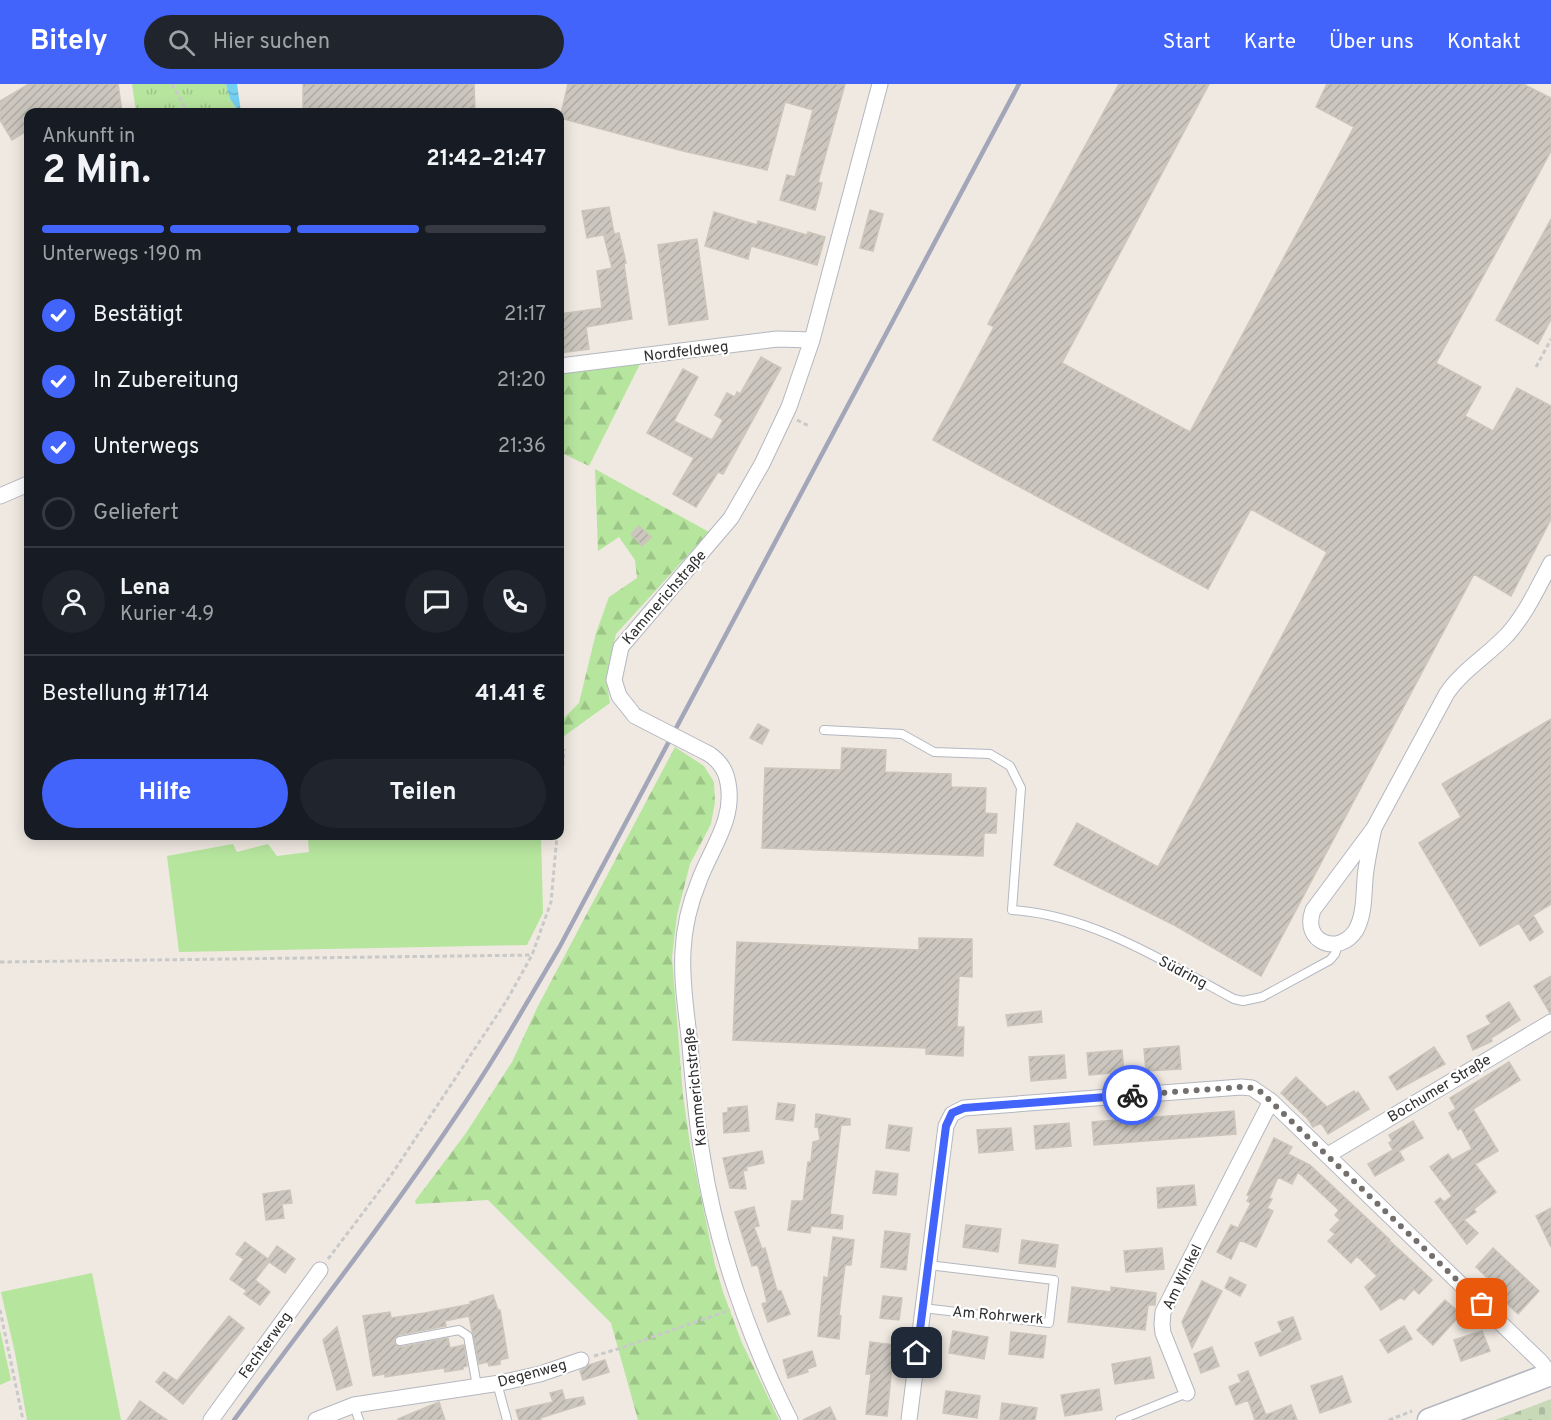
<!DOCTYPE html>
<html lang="de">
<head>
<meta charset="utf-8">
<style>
	body { margin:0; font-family:Overpass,sans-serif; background:#20242c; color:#f1f3f6; height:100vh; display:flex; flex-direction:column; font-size:22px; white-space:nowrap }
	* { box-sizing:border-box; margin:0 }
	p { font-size:20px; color:#9ea1a6 }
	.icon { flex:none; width:33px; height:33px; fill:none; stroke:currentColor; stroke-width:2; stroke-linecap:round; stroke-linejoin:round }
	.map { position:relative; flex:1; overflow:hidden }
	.details { position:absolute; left:24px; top:24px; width:540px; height:732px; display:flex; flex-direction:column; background:#171b24; border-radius:12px; box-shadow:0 3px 15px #0003 }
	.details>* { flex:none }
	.pin { position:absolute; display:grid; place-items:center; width:51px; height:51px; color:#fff; margin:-26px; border-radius:12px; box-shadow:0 3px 9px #0006 }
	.courier { position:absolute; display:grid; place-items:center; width:60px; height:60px; margin:-30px; border:4px solid #4264fb; border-radius:50%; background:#fff; color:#222; box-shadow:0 2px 8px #0007 }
	.summary em { font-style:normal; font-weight:700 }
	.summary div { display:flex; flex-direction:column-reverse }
	.summary { display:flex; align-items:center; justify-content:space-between; height:102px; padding:0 18px }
	h1 { font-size:39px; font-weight:700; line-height:45px }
	.bar { display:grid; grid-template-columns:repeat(4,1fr); gap:9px 6px; align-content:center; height:72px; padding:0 18px }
	.bar i { height:8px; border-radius:4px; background:#363941 }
	.bar .active { background:#4264fb }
	.bar p { grid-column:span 4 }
	.line { display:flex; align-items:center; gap:15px; padding:0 18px; border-top:2px solid #363941 }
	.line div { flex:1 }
	.round { display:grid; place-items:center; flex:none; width:63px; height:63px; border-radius:32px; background:#20242c }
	ol { padding:0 18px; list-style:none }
	li { display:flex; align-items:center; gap:18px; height:66px }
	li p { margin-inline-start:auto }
	li .icon { padding:6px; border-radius:50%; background:#4264fb; color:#fff; stroke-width:4 }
	li:last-child { color:#9ea1a6 }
	li i { width:33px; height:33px; border:3px solid #363941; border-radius:50% }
	.button { display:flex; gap:12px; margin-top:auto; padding:12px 18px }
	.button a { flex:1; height:69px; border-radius:36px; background:#4264fb; color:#fff; font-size:24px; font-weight:700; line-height:69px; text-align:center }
	.button a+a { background:#20242c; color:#f1f3f6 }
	header { display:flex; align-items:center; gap:36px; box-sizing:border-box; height:84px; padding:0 30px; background:#4264fb; color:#fff }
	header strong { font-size:28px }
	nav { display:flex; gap:33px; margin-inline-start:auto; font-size:21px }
	.search { width:420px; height:54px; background:#20242c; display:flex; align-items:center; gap:15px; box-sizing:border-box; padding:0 21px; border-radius:33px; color:#9ea1a6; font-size:22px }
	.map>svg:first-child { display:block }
</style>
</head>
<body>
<header>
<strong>Bitely</strong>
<div class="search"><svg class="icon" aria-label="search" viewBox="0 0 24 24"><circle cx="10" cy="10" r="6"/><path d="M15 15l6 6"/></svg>Hier suchen</div>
<nav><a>Start</a><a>Karte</a><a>Über uns</a><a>Kontakt</a></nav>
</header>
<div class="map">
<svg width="1551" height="1336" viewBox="0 0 1551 1336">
	<defs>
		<pattern id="forest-firs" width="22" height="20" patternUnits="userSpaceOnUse" patternTransform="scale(1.5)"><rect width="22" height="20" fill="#b6e59e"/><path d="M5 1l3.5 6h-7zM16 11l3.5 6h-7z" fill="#9dc588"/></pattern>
		<pattern id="cemetery-stones" width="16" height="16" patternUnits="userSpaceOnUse" patternTransform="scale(1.5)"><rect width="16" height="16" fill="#c8d9b8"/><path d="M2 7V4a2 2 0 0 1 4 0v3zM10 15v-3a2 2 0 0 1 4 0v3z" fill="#acbb9e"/></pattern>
		<pattern id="park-tufts" width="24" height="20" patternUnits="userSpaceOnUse" patternTransform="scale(1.5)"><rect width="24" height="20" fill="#b6e59e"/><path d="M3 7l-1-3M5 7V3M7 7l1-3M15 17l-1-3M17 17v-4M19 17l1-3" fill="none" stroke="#9dc588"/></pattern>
		<pattern id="water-waves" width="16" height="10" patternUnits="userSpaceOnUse" patternTransform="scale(1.5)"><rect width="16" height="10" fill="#75cff0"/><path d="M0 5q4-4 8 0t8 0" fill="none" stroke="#66b2ce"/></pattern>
		<pattern id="building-hatch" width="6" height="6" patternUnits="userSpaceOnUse" patternTransform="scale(1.5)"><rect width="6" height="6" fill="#cbc7bf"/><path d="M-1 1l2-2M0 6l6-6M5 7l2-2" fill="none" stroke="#afaba4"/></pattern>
	</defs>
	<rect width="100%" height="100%" fill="#efe9e1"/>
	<path fill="#b6e59e" d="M346 752H541L543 829 527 861 179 868 167 772 233 760 237 768 268 760 277 772 309 768 308 756Z
		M92 1189 121 1336H27L15 1269 1 1208Z
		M0 1246 11 1296 0 1301Z"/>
	<path fill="url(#forest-firs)" d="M641 278 589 382 560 368V288Z
		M595 385 709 448 616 550 606 594 610 619 560 655V638L579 619 596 549 609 513 637 494 635 476 619 453 598 467Z
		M675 663 704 682 714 698 715 718 711 740 690 780 677 831 672 873 683 1012 690 1060 715 1181 723 1208 742 1259 779 1336H638L611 1239 488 1116 416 1120 415 1117 466 1049 512 978 537 924Z"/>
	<path fill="url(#cemetery-stones)" d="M1551 1315V1336H1495Z"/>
	<path fill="url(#park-tufts)" d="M132 0H226L230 15 239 28H136Z"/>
	<path fill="url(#water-waves)" d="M226 0H237L241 28H239L230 15Z"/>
	<path fill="url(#building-hatch)" stroke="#cbc5ba" stroke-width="1.5" d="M29 0H118L122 28H28V46L12 56 0 36V17Z
		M303 0H474L475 26 303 27Z
		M568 0H845L818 98 822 99 815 126 780 116 787 91 795 93 813 26 785 18 767 86 683 67 560 34Z
		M1119 0H1209L1062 279 1190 348 1354 43 1316 23 1327 0H1523L1551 14V67L1436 279 1481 303 1465 332 1493 347 1517 304 1551 322V435L1511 512 1474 490 1261 892 1176 842 1054 781 1077 739 1158 783 1327 468 1251 425 1208 505 933 356 994 243 988 240Z
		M609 123 614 149 587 154 582 127Z
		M870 126 883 130 873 167 860 164Z
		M714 128 757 141 758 137 807 151 808 148 825 153 817 181 751 162 748 175 705 162Z
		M1551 135V235L1538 260 1496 236Z
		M619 149 626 179 624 180 632 235 586 243 589 265 560 269V230L602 224 597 187 612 184 604 152Z
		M697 155 708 235 669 241 658 161Z
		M761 273 781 284 723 390 718 388 696 423 673 410 694 374 647 349 683 285 698 293 674 337 712 356 723 336 715 331 727 309 735 313 737 308 740 310Z
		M639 442 651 453 642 462 631 450Z
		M1551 635V820L1533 831 1543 848 1530 857 1519 839 1480 862 1419 759 1461 733 1442 700Z
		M758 640 769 646 762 660 750 654Z
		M842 664 886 666 885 688 951 690V703L986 704 985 729 997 730 996 749H984L983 772 762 764 765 684 841 686Z
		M919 854 972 855V893L959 892 957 943H964L963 972 926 970V964L733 956 737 858 919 866Z
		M1551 892V928L1550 929 1534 902Z
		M1509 918 1520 936 1491 954 1492 957 1473 966 1467 952 1491 940 1486 932Z
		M1041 927 1042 938 1008 942 1006 931Z
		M1179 962 1181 985 1146 987 1144 965Z
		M1434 963 1445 980 1397 1006 1389 993Z
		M1122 966 1124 988 1089 991 1087 969Z
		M1064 971 1066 994 1031 997 1029 973Z
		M1509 978 1520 996 1473 1025 1498 1067 1475 1080 1496 1108 1474 1125 1476 1128 1464 1136 1478 1149 1467 1160 1435 1118 1440 1114 1444 1118 1452 1112 1430 1083 1448 1070 1452 1076 1472 1065 1461 1044 1458 1046 1449 1029 1456 1025 1450 1014Z
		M1296 993 1327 1023 1354 1007 1356 1010 1358 1008 1369 1025 1328 1050 1321 1039 1313 1043 1308 1035 1281 1009Z
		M778 1019 795 1021 793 1037 776 1035Z
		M747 1022 749 1047 724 1049 723 1029 728 1028V1024Z
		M1234 1027 1236 1050 1094 1061 1092 1038Z
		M816 1030 850 1035V1041H841L830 1130 843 1132 842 1145 811 1142 810 1149 788 1146 792 1117H803L804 1110 806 1109H804L808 1078H811L813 1058 820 1056 818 1043H815Z
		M1413 1037 1423 1054 1399 1067 1404 1076 1375 1092 1368 1080 1393 1066 1389 1059 1392 1057 1389 1051Z
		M1069 1039 1071 1062 1036 1065 1034 1042Z
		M889 1041 912 1044 909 1067 886 1064Z
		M1011 1044 1013 1066 979 1069 977 1046Z
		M1274 1054 1292 1063 1288 1070 1310 1081 1390 1156 1387 1162 1391 1158 1432 1196 1419 1210 1414 1205 1404 1216 1401 1213 1381 1226 1365 1203 1377 1192 1357 1172 1351 1179 1328 1157 1335 1150 1330 1146 1340 1136 1335 1131 1339 1126 1298 1088 1292 1100 1278 1093 1269 1114 1272 1115 1267 1124 1273 1127 1256 1163 1240 1156 1231 1175 1217 1168 1231 1141 1238 1144 1251 1119 1247 1117 1250 1112 1247 1111Z
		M762 1067 764 1079 746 1083 747 1086 743 1087 746 1105 730 1104 723 1074Z
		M876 1087 898 1090 896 1111 873 1109Z
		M1194 1101 1196 1121 1158 1124 1157 1104Z
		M290 1106 292 1119 282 1120 284 1134 266 1136 263 1110Z
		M754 1123 759 1142 754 1143 762 1165 765 1164 777 1207H781L790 1230 768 1238 762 1220 767 1218 758 1181 752 1182 735 1128Z
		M1551 1124V1163L1536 1132Z
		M966 1141 1001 1145 998 1168 963 1163Z
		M885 1147 910 1150 906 1186 881 1183Z
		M833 1153 854 1156 851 1181H845L839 1231 841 1232 839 1255 818 1252 824 1193 828 1194Z
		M1022 1156 1058 1161 1055 1183 1019 1179Z
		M245 1158 268 1175 277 1162 295 1175 285 1189 269 1178 255 1196 270 1208 260 1221 244 1210 247 1207 230 1195 244 1175 236 1170Z
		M1162 1164 1164 1185 1126 1188 1124 1167Z
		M1493 1164 1539 1207 1518 1230 1499 1212 1502 1208 1476 1183Z
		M1230 1193 1246 1201 1240 1212 1225 1204Z
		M1202 1197 1222 1207 1192 1264 1182 1238Z
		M1072 1203 1111 1208V1203L1156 1209 1155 1221H1148L1145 1246 1068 1238Z
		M493 1211 498 1226H500L508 1274 500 1276V1280L489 1282 488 1278 479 1280 469 1232 445 1237 446 1242 399 1251 394 1256 395 1260 401 1263 448 1254 450 1264 464 1261 467 1282 463 1283V1285L445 1288 444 1284 385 1293V1290L373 1292 363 1232 390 1228 391 1234 425 1229 471 1220 470 1218Z
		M883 1212 902 1214 899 1236 880 1234Z
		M1445 1216 1461 1230 1433 1261 1417 1246Z
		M229 1232 244 1244 183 1320 156 1298 164 1288 177 1297Z
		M1293 1233 1301 1255 1260 1272 1255 1259 1282 1248 1278 1238Z
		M1404 1242 1412 1255 1388 1269 1380 1256Z
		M337 1243 352 1301 337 1306 323 1256Z
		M953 1247 988 1253 984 1275 949 1269Z
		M1482 1247 1490 1267 1461 1277 1454 1256Z
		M1011 1248 1046 1252 1043 1274 1009 1270Z
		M870 1258 894 1261 887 1332 866 1330 871 1290H866Z
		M1212 1263 1219 1282 1201 1289 1194 1270Z
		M812 1267 816 1282 807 1285 808 1288 788 1294 783 1276Z
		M1150 1273 1154 1294 1115 1300 1112 1280Z
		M605 1276 609 1288 583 1296 580 1287 589 1281Z
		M1248 1287 1266 1331 1291 1321 1297 1336H1255L1248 1316 1236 1321 1229 1303 1241 1298 1238 1291Z
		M1342 1292 1351 1318 1320 1329 1311 1302Z
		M1099 1305 1102 1326 1065 1332 1061 1311Z
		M562 1306 565 1316 583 1313 585 1320 540 1334 541 1336H519L516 1326 553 1318 550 1309Z
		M946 1307 980 1312 977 1334 943 1329Z
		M140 1317 167 1336H127Z
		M439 1318 445 1336H398V1335Z
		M1002 1319 1037 1324 1035 1336H1000Z
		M830 1323 836 1336H803Z"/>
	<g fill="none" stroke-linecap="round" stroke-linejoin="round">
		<defs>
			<path id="service" d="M824 646 902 650 934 668 990 670 1010 682 1021 704 1012 826C1092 831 1165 878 1234 915L1243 917 1262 913 1330 876 1335 870 1338 860
				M923 1224 1049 1239 1054 1196 928 1181
				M400 1257 459 1246 468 1252 477 1302
				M497 1299 507 1336
				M354 1321 359 1336
				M1120 1336 1187 1309"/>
			<path id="minor" d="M560 282 777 255 812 256
				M0 412 28 400
				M635 632 619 612 614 596 621 563 731 434 762 380 789 323 812 256 880 0
				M709 670C720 677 726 687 728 699 735 736 711 764 699 797 690 819 684 843 683 867 681 898 687 931 690 962 693 998 696 1034 702 1070 715 1158 750 1257 790 1336
				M1374 744C1371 758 1368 772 1366 786 1363 805 1366 828 1356 846 1339 873 1301 858 1313 826L1374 744 1447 609C1463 586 1488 571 1507 551 1526 530 1538 503 1551 479
				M1328 1071 1551 938
				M1187 1309 1163 1249 1162 1240 1163 1228 1271 1017
				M211 1336 320 1186
				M316 1336 354 1321 500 1299 540 1290 581 1276
				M909 1336 946 1042 952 1030 964 1024 1241 1003 1252 1004 1271 1017 1541 1278 1550 1290"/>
			<path id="secondary" d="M1429 1336 1551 1290"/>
		</defs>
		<use href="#service" stroke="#b4b7c1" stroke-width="10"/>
		<use href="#minor" stroke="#b4b7c1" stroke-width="17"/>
		<use href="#secondary" stroke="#b4b7c1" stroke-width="25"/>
		<path stroke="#c9c9c9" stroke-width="3" stroke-dasharray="4.5 3" stroke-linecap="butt" d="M172 0 188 28
			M1536 283 1551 255
			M797 336 809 342
			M560 719 564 665
			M0 878 532 871
			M328 1175 390 1093 507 916 532 871 551 818 557 752
			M0 1226 23 1336
			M594 1272 621 1264 730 1226
			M1389 1336 1412 1327"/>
		<use href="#service" stroke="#fff" stroke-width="8"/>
		<use href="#minor" stroke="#fff" stroke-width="15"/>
		<use href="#secondary" stroke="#fff" stroke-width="22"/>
		<path stroke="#a3a6b8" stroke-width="4.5" d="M234 1336C308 1236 385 1138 454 1035 492 980 525 922 559 864L1019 0"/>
		<defs>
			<path id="minor-bridge" d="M635 632 709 670"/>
		</defs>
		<use href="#minor-bridge" stroke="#b4b7c1" stroke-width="17" stroke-linecap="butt"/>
		<use href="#minor-bridge" stroke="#fff" stroke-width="15"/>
	</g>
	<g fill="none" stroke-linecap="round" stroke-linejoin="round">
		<path stroke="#726f6d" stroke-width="6" stroke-dasharray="0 10.8" d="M1132 1011 1241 1003 1252 1004 1261 1008 1482 1220"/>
		<path stroke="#4264fb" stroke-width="8" d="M917 1269 946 1042 952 1029 964 1024 1132 1011"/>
	</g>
	<g text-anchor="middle" stroke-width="4.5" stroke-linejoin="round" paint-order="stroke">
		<g font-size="15" fill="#2e2e2e" stroke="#fff">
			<text transform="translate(686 267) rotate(-7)" y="5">Nordfeldweg</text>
			<text transform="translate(664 513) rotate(-49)" y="5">Kammerichstraße</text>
			<text transform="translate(1183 888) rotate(28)" y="5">Südring</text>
			<text transform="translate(695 1003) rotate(-96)" y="5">Kammerichstraße</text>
			<text transform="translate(1439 1004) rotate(-31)" y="5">Bochumer Straße</text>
			<text transform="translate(1182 1193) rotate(-64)" y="5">Am Winkel</text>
			<text transform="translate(998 1231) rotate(5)" y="5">Am Rohrwerk</text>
			<text transform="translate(265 1261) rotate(-54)" y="5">Fechterweg</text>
			<text transform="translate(532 1289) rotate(-15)" y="5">Degenweg</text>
		</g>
	</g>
</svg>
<div class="pin" style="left:1482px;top:1220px;background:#ea580c"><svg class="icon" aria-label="bag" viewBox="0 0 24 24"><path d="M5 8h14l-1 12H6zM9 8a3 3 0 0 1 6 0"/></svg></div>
<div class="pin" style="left:917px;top:1269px;background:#1f2937"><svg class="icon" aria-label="home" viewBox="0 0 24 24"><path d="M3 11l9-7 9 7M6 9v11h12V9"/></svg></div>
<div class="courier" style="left:1132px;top:1011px"><svg class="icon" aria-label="bike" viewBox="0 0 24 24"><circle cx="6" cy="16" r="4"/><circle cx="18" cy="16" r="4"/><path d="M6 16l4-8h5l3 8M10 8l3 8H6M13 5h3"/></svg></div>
<section class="details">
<div class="summary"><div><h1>2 Min.</h1><p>Ankunft in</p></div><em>21:42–21:47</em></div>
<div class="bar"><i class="active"></i><i class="active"></i><i class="active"></i><i></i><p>Unterwegs · 190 m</p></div>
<ol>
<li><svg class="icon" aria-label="check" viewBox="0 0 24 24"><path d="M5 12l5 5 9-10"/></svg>Bestätigt<p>21:17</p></li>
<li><svg class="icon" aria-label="check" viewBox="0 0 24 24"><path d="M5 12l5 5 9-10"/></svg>In Zubereitung<p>21:20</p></li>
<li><svg class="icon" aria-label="check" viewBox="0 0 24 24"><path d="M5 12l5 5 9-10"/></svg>Unterwegs<p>21:36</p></li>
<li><i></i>Geliefert</li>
</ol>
<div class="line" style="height:108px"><a class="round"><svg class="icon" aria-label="person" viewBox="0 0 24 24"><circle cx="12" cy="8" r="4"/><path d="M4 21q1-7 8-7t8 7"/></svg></a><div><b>Lena</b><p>Kurier · 4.9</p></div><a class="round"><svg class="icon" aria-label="chat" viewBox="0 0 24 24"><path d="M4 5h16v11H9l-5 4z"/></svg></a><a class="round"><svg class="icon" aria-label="phone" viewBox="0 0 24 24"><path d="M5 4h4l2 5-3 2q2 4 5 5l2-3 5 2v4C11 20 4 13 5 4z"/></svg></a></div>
<div class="line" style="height:78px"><div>Bestellung #1714</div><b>41.41 €</b></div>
<div class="button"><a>Hilfe</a><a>Teilen</a></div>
</section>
</div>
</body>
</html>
